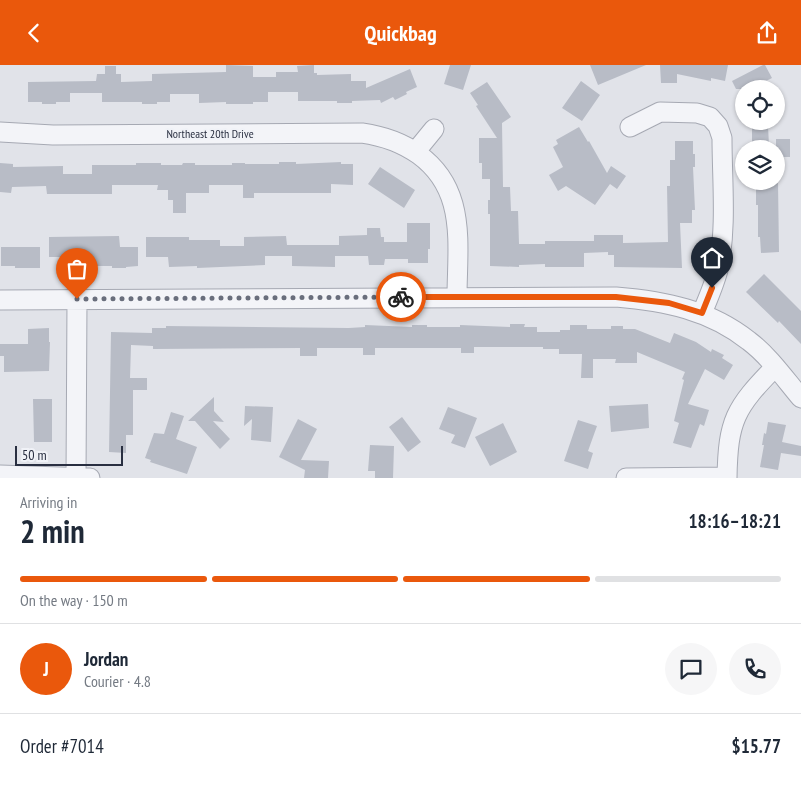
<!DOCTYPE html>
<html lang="en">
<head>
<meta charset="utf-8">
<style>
	body { margin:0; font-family:"PT Sans Narrow",sans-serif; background:#f6f6f7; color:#1f2937; height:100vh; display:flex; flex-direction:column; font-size:19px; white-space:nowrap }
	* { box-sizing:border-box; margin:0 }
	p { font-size:16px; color:#747a83 }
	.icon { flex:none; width:28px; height:28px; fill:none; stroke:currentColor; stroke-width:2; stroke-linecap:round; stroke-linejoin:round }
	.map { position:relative; height:413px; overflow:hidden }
	.sheet { display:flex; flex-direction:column; background:#fff; flex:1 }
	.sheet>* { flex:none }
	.controls { position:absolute; left:735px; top:15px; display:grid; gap:10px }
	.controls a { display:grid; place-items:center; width:50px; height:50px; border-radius:50%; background:#fff; box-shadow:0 1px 4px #0004; font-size:25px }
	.scale { position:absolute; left:15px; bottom:12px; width:108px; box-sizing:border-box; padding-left:5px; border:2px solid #292f41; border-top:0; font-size:14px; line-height:18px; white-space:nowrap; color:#292f41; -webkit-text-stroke:4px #f0f2f7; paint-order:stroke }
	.pin { position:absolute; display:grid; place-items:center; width:42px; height:42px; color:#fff; margin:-51px -21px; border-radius:50% 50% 50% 0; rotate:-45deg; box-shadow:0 0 5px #0007 }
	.pin .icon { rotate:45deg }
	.courier { position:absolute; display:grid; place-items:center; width:50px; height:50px; margin:-25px; border:4px solid #ea580c; border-radius:50%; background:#fff; color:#222; box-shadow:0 1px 6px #0007 }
	.summary em { font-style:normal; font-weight:600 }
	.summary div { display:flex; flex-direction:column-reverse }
	.summary { display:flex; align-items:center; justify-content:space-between; height:85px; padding:0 20px }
	h1 { font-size:32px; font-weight:600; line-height:38px }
	.bar { display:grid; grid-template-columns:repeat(4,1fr); gap:8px 5px; align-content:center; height:60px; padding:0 20px }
	.bar i { height:6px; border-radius:4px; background:#e0e1e3 }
	.bar .current { background:#ea580c }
	.bar p { grid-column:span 4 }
	.line { display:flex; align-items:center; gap:12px; padding:0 20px; border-top:1px solid #e0e1e3 }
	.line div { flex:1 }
	.round { display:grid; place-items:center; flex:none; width:52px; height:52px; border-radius:26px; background:#f6f6f7 }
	header { display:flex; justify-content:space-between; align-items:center; height:65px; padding:0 20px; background:#ea580c; color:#fff; font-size:22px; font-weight:600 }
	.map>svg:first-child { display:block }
</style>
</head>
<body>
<header><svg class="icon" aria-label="back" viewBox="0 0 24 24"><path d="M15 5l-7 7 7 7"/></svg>Quickbag<svg class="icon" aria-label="share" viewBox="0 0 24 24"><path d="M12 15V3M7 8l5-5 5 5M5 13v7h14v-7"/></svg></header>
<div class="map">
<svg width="801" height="413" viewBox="0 0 801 413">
	<rect width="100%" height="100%" fill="#e1e3e9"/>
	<path fill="#b8bcc6" d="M226 0 253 1V12H276V7H298L297 1 314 0V8H317V10L351 9V16H366V23L410 4 417 22 406 27 407 29 395 35 393 32 381 38 380 35 352 36V38H337V36H298V27H268V37H253V39H226V37L199 38V29H170V37H157V39H142V37H102V28H70V37H56V39H42V37H28V17L96 16 97 9H105V1H116V9H121V17L152 16V9L226 7Z
		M450 0H471L463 25 444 19Z
		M590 0H646L598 20Z
		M660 0H728L725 16 711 13V16L677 9V18H661Z
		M763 0H765L772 13 758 20 760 24H736L732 16Z
		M581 16 600 30 582 56 562 43Z
		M487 17 511 52 502 58 503 122H510L511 146H518L519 179H545V176H594V170H623V178L668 177 667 121H670V95H675V76H693V89H695V102H693L695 145H692V158H680L682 203 614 202V190H608V187L584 188V202H545V199L519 200V202L490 201V149H488V135H490V114H482V98H479V73H497L476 41 478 40 470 28Z
		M768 61 769 80H752V62Z
		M579 62 588 77 589 76 607 108 611 101 626 111 617 124 610 119 595 140 566 121 558 126 549 110 563 102 553 82 558 79 556 75Z
		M776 74H790V92H776Z
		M279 97H296V99L341 97V99H353V120L331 119V128H254V133H243V120H209V128H186V148H173V135H168V125H157L158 120H112V129H47L46 121 12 122 11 128 0 127V98L13 99V102L63 101V109H92V100H136V98H161V100H182L183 98H195V100H232V98H245V99H279Z
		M380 102 415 125 404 143 368 119Z
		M756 116H773V118H778L779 187 761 188 760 172H758V140H756Z
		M407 158H430V184H428V198H408V194H385L384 200H369L368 191H335V202L292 201V191H265V200L197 203V201L169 202 168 192H146V172H189V175H220V181H244V172L286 171 287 180H339V171L367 170V163H380L381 172H384V177H407Z
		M119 171 120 182H138V201L126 202V203H112V201H71L70 192H49V172Z
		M1 182H40V203H15V201H1Z
		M764 209 801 246V279L779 256 778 258 746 227Z
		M510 259H525L524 262H537V267H560V265H570V260H587V264H611V261H623V264H635L670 278 674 268 696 277 711 287 712 284 724 290 722 293 733 300 724 315 705 304 688 339 709 345 704 361 700 359 691 383 673 378 679 358 674 356 684 315 682 314 685 307 637 287V298H615L616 294H593V313H581L582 289H559V284H543V282H474V288H461V283H375V290H363V283H317V291H300V283L153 284V281L131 280 130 313H147V325H133V370H126V388L109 387 111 267 152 268V263H166V261L349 263 365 262V260L412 262V260H427V262H460V260L510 262Z
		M49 263V277H50L49 306 4 307V291H0V279H28V264Z
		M214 332V346L224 357 213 356 230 374 220 384 195 356H188Z
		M33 334H52V377H34Z
		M648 339 649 363 611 367 609 341Z
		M245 341 273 342 271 377 251 375 252 354 244 361Z
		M448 342 477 353 465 383 451 378 455 370 439 364Z
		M171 347 184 351 176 374 197 382 187 409 150 397 151 395 145 393 154 368 164 369Z
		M402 352 421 377 408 387 389 362Z
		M298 354 317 364 301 395 329 396 328 413H304L305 405 279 392Z
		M578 355 597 361 588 386 593 388 588 404 564 396Z
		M768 357 786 360 782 377 801 381V391L781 388 778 405 760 402 764 380H762L764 368 766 369Z
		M503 358 517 387 490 401 475 372Z
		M370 380 394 381 393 413H375V406H368Z"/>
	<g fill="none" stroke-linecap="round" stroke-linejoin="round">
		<defs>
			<path id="minor" d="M630 62 660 47 697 48 710 52 718 61 722 73C722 116 727 162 718 205 714 220 708 234 702 248
				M0 67 53 70 362 68C404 74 441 96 453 139 461 168 457 202 457 232
				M416 86 434 64
				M0 235 616 232C665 236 710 245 749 276 769 291 785 314 801 333
				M0 410 90 413
				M76 412 77 235
				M626 413 727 412
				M727 413C728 355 735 343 775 302"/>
		</defs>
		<use href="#minor" stroke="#a6a9b3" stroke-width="21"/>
		<use href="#minor" stroke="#f3f4f8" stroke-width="19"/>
	</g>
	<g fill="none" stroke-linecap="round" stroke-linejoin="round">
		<path stroke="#696e7c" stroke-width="5" stroke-dasharray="0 9" d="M77 234 401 232"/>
		<path stroke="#ea580c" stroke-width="6" d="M401 232H616L669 238 702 248 712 223"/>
	</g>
	<g text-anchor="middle" stroke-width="4" stroke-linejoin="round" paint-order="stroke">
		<g font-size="12" fill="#292f41" stroke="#f0f2f7">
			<text x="210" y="73">Northeast 20th Drive</text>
		</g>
	</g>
</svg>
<div class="controls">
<a><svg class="icon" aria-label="locate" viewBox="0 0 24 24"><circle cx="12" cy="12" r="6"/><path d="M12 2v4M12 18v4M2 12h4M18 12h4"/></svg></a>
<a><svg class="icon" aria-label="layers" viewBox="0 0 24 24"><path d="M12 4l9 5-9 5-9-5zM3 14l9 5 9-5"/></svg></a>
</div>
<div class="scale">50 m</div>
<div class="pin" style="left:77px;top:234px;background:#ea580c"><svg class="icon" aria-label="bag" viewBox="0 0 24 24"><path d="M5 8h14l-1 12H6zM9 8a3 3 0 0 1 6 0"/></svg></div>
<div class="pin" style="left:712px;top:223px;background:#1f2937"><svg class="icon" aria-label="home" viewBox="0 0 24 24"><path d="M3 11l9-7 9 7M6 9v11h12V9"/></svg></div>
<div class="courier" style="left:401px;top:232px"><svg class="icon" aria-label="bike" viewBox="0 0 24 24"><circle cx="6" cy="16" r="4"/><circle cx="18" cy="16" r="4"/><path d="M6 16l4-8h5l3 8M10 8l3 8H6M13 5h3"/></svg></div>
</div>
<section class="sheet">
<div class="summary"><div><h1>2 min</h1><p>Arriving in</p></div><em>18:16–18:21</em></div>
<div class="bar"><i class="current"></i><i class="current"></i><i class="current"></i><i></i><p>On the way · 150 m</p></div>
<div class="line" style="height:90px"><b class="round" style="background:#ea580c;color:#fff">J</b><div><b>Jordan</b><p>Courier · 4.8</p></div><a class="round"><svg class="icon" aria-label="chat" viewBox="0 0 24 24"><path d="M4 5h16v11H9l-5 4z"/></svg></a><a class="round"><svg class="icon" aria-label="phone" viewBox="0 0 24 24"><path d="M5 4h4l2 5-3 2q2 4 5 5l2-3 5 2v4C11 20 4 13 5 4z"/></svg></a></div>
<div class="line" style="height:65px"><div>Order #7014</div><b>$15.77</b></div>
</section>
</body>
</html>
